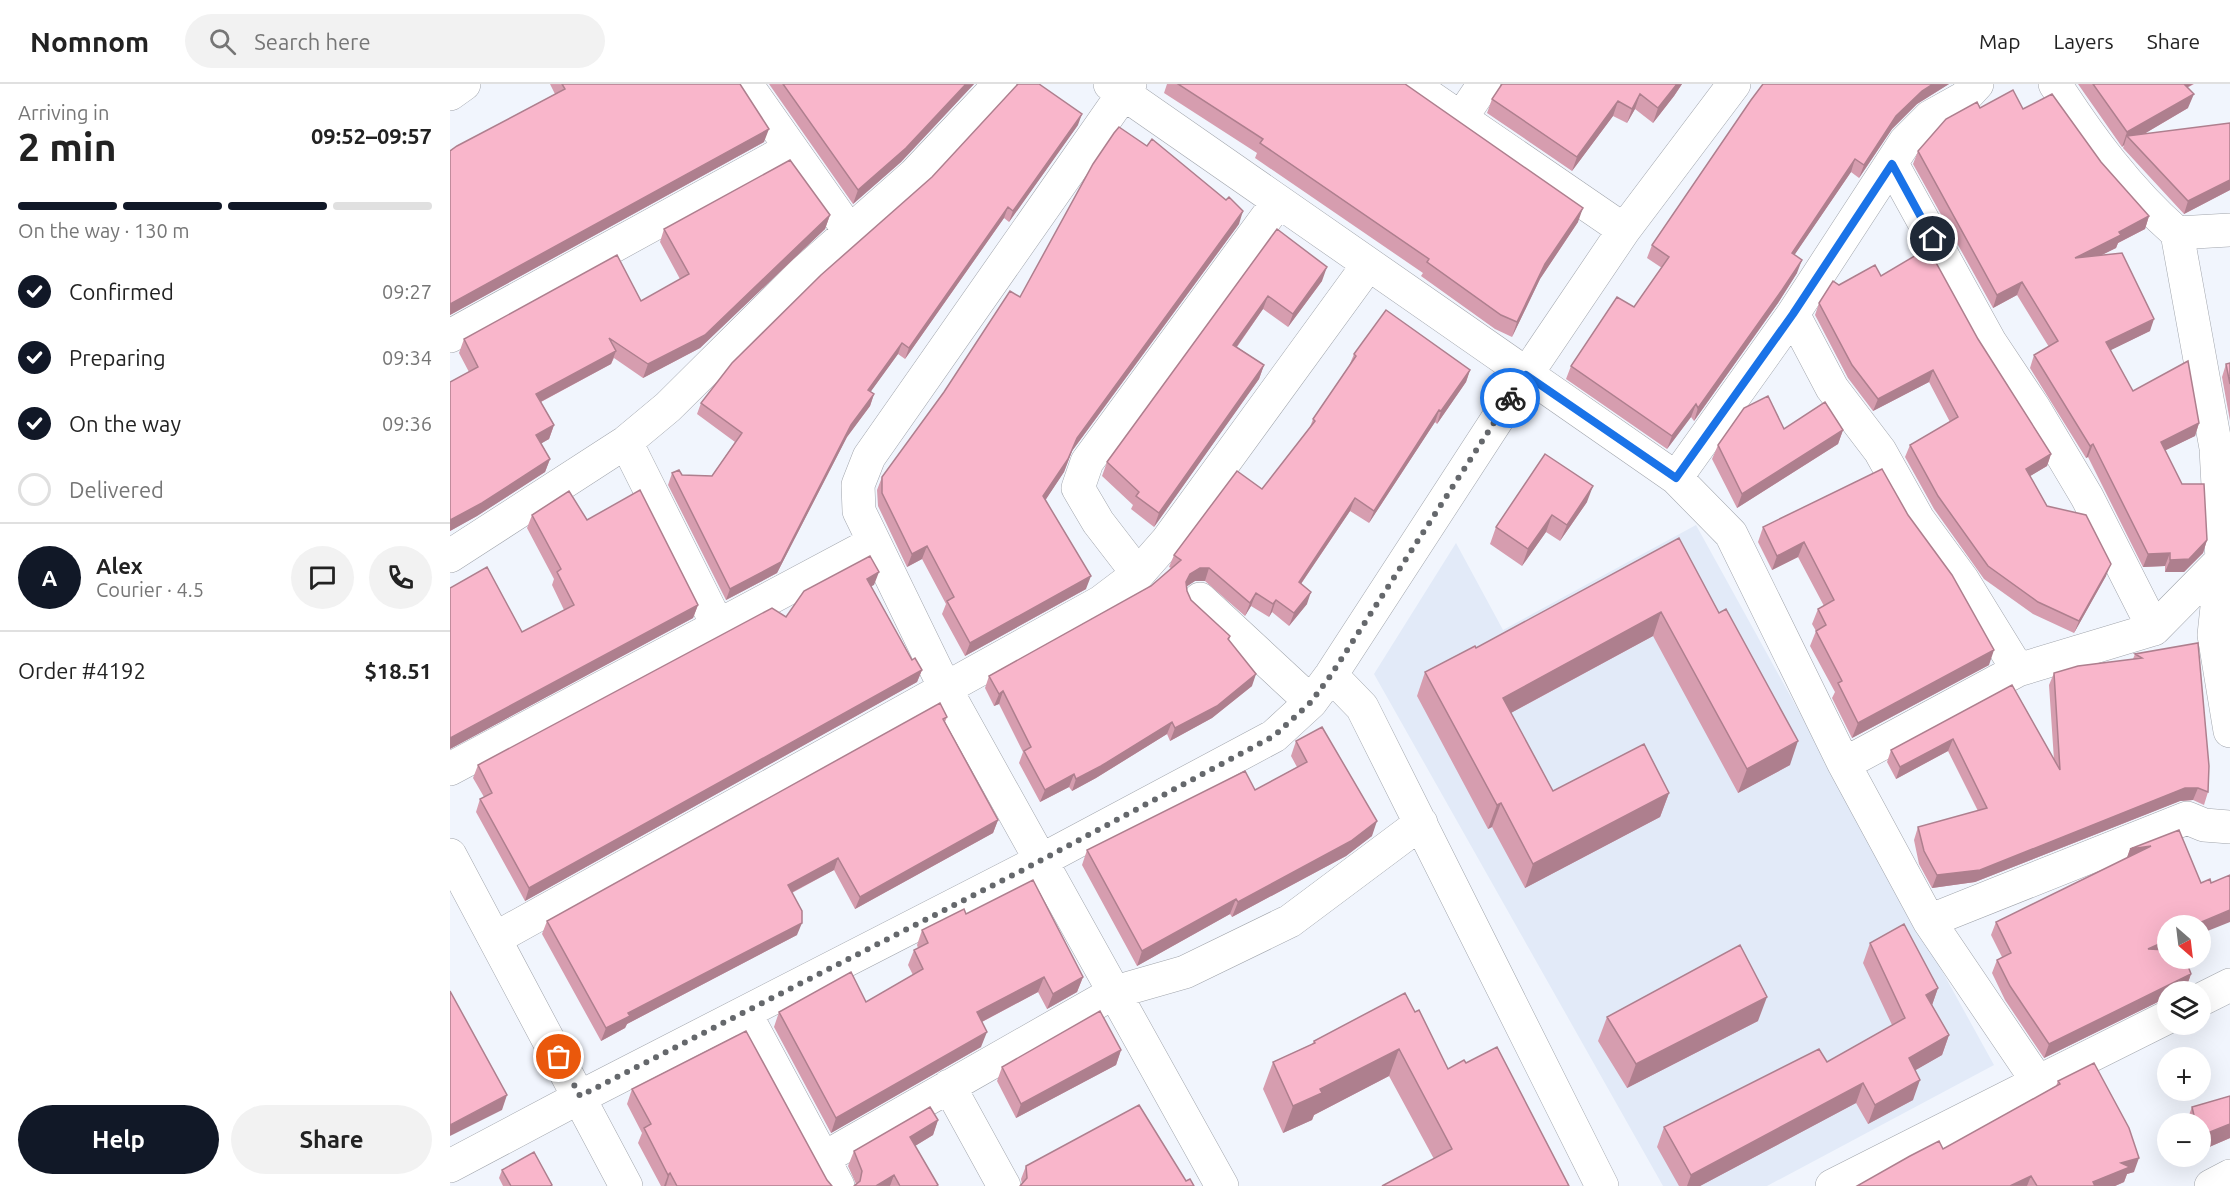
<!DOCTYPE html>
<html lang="en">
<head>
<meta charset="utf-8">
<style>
	body { margin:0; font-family:Ubuntu,sans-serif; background:#f2f2f2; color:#222; height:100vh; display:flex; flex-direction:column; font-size:22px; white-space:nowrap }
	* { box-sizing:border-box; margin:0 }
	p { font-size:20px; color:#767676 }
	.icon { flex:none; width:33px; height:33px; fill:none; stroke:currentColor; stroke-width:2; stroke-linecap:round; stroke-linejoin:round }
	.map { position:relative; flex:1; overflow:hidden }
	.drawer { display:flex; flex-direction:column; background:#fff; width:450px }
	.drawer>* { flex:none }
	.needle { width:39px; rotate:152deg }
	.tools { position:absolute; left:1707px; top:831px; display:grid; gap:12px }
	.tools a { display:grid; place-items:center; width:54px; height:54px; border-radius:50%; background:#fff; box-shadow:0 6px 24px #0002; font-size:30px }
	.pin { position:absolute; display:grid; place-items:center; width:51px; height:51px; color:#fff; margin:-26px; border:3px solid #fff; border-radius:50%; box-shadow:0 2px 6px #0007 }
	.courier { position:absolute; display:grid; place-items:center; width:60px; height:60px; margin:-30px; border:4px solid #1a73e8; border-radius:50%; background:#fff; color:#222; box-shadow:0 2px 8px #0007 }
	.overview em { font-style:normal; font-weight:600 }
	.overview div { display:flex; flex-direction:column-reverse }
	.overview { display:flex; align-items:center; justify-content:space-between; height:102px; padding:0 18px }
	h1 { font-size:39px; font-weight:600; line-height:45px }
	.bar { display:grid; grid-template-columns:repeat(4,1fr); gap:9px 6px; align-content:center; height:72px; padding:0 18px }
	.bar i { height:8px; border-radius:4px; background:#e0e0e0 }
	.bar .active { background:#111827 }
	.bar p { grid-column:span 4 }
	.line { display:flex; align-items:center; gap:15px; padding:0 18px; border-top:2px solid #e0e0e0 }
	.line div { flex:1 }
	.round { display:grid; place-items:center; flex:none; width:63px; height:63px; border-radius:32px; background:#f2f2f2 }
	ol { padding:0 18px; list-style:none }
	li { display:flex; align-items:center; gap:18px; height:66px }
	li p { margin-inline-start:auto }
	li .icon { padding:6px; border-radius:50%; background:#111827; color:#fff; stroke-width:4 }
	li:last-child { color:#767676 }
	li i { width:33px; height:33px; border:3px solid #e0e0e0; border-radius:50% }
	.action { display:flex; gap:12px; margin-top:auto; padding:12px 18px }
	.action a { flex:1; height:69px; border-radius:36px; background:#111827; color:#fff; font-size:24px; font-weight:600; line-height:69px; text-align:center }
	.action a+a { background:#f2f2f2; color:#222 }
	header { display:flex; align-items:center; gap:36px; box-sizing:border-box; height:84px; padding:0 30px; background:#fff; border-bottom:2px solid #e0e0e0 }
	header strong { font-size:28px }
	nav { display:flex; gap:33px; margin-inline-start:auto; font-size:21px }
	.search { width:420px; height:54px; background:#f2f2f2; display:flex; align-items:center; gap:15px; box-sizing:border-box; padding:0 21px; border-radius:33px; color:#767676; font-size:22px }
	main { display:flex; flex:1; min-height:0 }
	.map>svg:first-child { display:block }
</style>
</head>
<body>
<header>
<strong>Nomnom</strong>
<div class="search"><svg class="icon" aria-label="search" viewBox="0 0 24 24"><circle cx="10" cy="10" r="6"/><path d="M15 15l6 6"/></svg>Search here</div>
<nav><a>Map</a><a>Layers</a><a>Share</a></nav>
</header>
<main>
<section class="drawer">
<div class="overview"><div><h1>2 min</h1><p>Arriving in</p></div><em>09:52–09:57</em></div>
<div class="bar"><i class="active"></i><i class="active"></i><i class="active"></i><i></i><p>On the way · 130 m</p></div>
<ol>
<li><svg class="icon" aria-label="check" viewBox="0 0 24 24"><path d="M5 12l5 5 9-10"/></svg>Confirmed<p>09:27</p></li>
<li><svg class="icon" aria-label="check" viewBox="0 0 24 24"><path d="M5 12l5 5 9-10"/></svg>Preparing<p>09:34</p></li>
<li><svg class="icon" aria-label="check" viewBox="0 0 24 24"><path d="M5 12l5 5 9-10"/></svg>On the way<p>09:36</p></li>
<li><i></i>Delivered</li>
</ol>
<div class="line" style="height:108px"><b class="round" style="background:#111827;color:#fff">A</b><div><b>Alex</b><p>Courier · 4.5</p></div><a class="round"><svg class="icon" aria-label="chat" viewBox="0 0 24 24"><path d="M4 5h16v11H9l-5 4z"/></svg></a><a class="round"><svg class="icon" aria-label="phone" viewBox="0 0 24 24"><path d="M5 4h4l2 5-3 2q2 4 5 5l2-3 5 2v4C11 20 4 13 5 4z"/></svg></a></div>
<div class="line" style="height:78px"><div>Order #4192</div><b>$18.51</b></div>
<div class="action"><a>Help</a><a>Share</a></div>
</section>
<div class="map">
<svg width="1780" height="1102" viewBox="0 0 1780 1102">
	<rect width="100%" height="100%" fill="#f1f5fd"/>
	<path fill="#e2eaf8" d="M1246 441 1544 981 1317 1102H1213L924 590 1006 459 1053 546Z"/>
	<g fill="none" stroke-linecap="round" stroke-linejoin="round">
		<defs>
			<path id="minor" d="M296 0 400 148
				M660 0 1226 394 1281 450 1394 680 1479 837 1588 998 1382 1102
				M680 0 419 373 408 401 409 427 496 606 772 1102
				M961 0 1174 146
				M1605 0C1640 54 1678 106 1727 149L1766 364 1772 476 1764 551 1780 647
				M1011 34 1034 0
				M1442 80 1540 258 1584 324 1637 413 1704 545
				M1727 149 1780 146
				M1343 230 1382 304 1430 367 1468 435 1512 495 1568 586
				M0 252 340 65
				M176 358 268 542
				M1226 394 1343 230 1455 58 1480 33 1514 14 1527 0
				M0 472 176 358 218 323 354 188 464 91 550 0
				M688 490 648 438 628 404 637 378 828 118
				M750 515 861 618
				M881 591 912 623 1152 1102
				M1394 680 1568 586 1704 545 1772 476 1778 475
				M0 685 423 459
				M1479 837 1737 734 1754 741 1780 743
				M46 854 651 518 688 490 717 457 918 181
				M1750 916 1780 901
				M295 929 388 1102
				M1588 998 1718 933
				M499 1002 554 1102
				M374 1074 665 908 735 888 840 837 971 739
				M0 1082 130 1013 590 777 824 652 861 618 881 591 1076 291 1174 146 1284 0
				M1761 1102 1780 1092"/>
			<path id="tertiary" d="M0 10 14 0
				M0 771 176 1102"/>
		</defs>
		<use href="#minor" stroke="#a1a5ac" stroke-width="34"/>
		<use href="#tertiary" stroke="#a1a5ac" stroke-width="34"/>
		<use href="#minor" stroke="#fff" stroke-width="33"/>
		<use href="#tertiary" stroke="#fff" stroke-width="33"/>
	</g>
	<path fill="#d69daf" d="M100 0H290L314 58 0 231V67L105 10Z
		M319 0H524L451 78 403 120Z
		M717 0H955L1128 138 1090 195 1062 253 1045 245 971 192 973 189 805 74 807 69 714 9Z
		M1052 0H1232L1224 12 1203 39 1185 25 1177 39 1163 32 1122 87 1037 29 1042 15Z
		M1313 0H1499L1467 20 1442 45 1409 94 1401 88 1344 171 1347 189 1328 219 1244 337 1241 333 1217 365 1116 295 1121 282 1184 223 1212 184 1197 174 1202 161Z
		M1628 0H1744L1737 4 1738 24 1694 50 1780 39V106L1734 130 1673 64 1674 61 1672 63Z
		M1530 24 1573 25 1651 78 1699 132 1695 145 1668 159 1666 164 1651 171 1700 247 1660 266 1683 307 1749 339 1745 352 1715 366 1757 456 1753 469 1734 488H1715V482L1693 483 1638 373 1636 374 1580 284 1584 271 1599 263 1567 211 1543 224 1463 80 1468 67Z
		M628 41 559 138 554 134 455 275 448 270 420 308 424 310 420 322 397 353 327 489 276 516 218 401 222 389 232 391 262 392 285 358 247 330 251 319 482 93Z
		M380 131 375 145 250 264 193 294 164 274 161 280 91 318 104 341 99 355 91 359 100 375 95 388 27 432 0 447V298L19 288 9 269 14 255 191 217 230 195 210 158 214 145Z
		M789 140 622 367 614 388 595 416 636 505 515 572 492 530 496 520 472 475 457 483 428 422 427 406 432 393 570 213Z
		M827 145 872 197 838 243 813 225 787 263 814 281 809 295 704 443 681 425 683 421 652 392 657 378Z
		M1431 192 1528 255 1601 370 1597 382 1580 392 1597 422 1656 492 1624 549 1583 530 1534 495 1484 425 1455 373 1460 361 1500 338 1479 298 1423 327 1398 294 1365 231 1369 219 1389 201Z
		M904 270 1020 286 1016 298 987 340 985 338 919 439 900 427 851 500 857 520 839 542 822 528 819 533 801 522 795 532 755 497H745L736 502 737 507 741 516 780 552 779 556 802 602 762 634 720 657 717 650 646 694 622 707 619 703 590 718 569 679 573 668 549 620 544 622 535 604 539 592 701 502 721 484 719 483 724 471 812 405 860 343 863 335 899 282Z
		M1780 279V337L1772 293 1776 280Z
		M1334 345 1393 346 1388 360 1287 424 1262 375 1268 361Z
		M1432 385 1539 581 1402 654 1382 614 1385 608 1360 562 1366 547 1362 540 1368 525 1374 522 1348 473 1322 486 1308 458 1313 443Z
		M1137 418 1110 457 1096 448 1072 482 1040 460 1046 443Z
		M82 431 137 436 248 521 243 534 0 665V504L72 548 114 526 102 501 104 495 77 444Z
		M1229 454 1340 681 1288 709 1203 552 1061 629 1103 707 1219 709 1210 733 1075 804 1042 743 1038 745 967 612 975 588 1026 564Z
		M424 501 421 502 462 576 472 586 467 598 75 817 26 728 30 715 34 713 23 694 28 681 336 533Z
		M1748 559 1758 708 1754 721 1743 716 1730 717 1525 798 1482 804 1469 780 1464 756 1468 743 1528 727 1498 667 1446 695 1437 678 1441 666 1562 601 1604 676 1599 601 1604 589 1683 575 1685 570Z
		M497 633 495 638 548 736 543 749 405 825 384 786 342 809 347 851 177 940 175 944 151 957 92 850 97 837Z
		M846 657 922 752 896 772 782 833 780 830 687 882 632 781 637 766 805 706 847 683 841 672Z
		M1680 765 1718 842V874L1741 890 1736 904 1718 908V913L1594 974 1555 916 1542 889 1547 876 1552 873 1541 851 1546 838 1677 774Z
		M516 830 633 893 627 908 597 925 588 908 532 938 531 963 381 1049 324 943 329 928 416 918 463 891 458 881 464 866 468 864 467 861 472 846Z
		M1420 859 1488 904 1482 921 1499 951 1492 971 1465 986 1463 1016 1418 1040 1406 1019 1250 1102H1229L1207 1063 1214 1043 1377 978 1442 941 1413 879Z
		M965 928 998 985 1016 979 1119 1102 984 1075 939 992 864 1031 862 1036 833 1049 813 1005 823 978 862 960 864 957Z
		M1157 933 1308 937 1177 1004 1148 957Z
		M671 966 666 981 566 1034 547 997 552 983Z
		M1608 997 1684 1088 1677 1090 1674 1098 1665 1102H1407L1493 1065 1606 1002Z
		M182 1005 377 1096 382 1102H211L188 1059 192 1049 177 1020Z
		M1780 1012V1054L1750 1067V1040L1736 1039 1742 1023Z
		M488 1036 483 1051 465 1062 488 1101V1102H404L406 1100 398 1082 404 1067Z
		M576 1082 736 1097 572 1101 571 1095Z
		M52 1086 102 1101 101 1102H53L49 1094Z"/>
	<path fill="#ae7f8e" d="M516 0H524L451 78 403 120 408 106Z
		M1227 0H1232L1224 12 1203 39 1208 24Z
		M1483 0H1499L1467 20 1442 45 1409 94 1414 81 1446 32 1472 7Z
		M1729 0H1743L1725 10Z
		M1190 10 1185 25 1177 39 1182 25Z
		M1744 10 1738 24 1682 57 1677 52 1674 61 1672 63 1677 48Z
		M1168 17 1163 32 1122 87 1127 73Z
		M632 30 628 41 559 138 563 127Z
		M319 45 314 58 0 231V220Z
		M1405 75 1401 88 1337 182 1342 169Z
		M1780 96V106L1734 130 1738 117Z
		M558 123 554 134 455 275 459 264Z
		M1133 124 1128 138 1090 195 1062 253 1067 238 1095 180Z
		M793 127 789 140 622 367 614 388 589 426 593 412 627 354Z
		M380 131 375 145 250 264 193 294 198 280Z
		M1699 132 1695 145 1668 159 1666 164 1620 187 1625 174 1669 148Z
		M1352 176 1347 189 1328 219 1244 337 1248 324Z
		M877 183 872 197 838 243 843 230Z
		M1572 198 1567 211 1543 224 1547 211Z
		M818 212 813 225 778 275 783 261Z
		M1704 235 1700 247 1651 271 1656 258Z
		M452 259 448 270 414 317 418 306Z
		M166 267 161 280 81 323 86 310Z
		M814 281 809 295 704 443 709 429Z
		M1020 286 1016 298 987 340 991 327Z
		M1483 286 1479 298 1423 327 1428 315Z
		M424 310 420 322 397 353 327 489 276 516 280 505Z
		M1246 320 1241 333 1217 365 1222 352Z
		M989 326 985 338 919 439 924 427Z
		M1749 339 1745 352 1706 371 1711 358Z
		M104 341 99 355 82 365 86 351Z
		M1393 346 1388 360 1287 424 1292 410Z
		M1643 360 1638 373 1636 374 1640 362Z
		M1601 370 1597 382 1572 397 1576 385Z
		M100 375 95 388 27 432 0 447V436Z
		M1143 402 1137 418 1110 457 1117 441Z
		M905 414 900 427 844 510 849 498Z
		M1102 431 1096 448 1072 482 1078 465Z
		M1757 456 1753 469 1734 488H1715L1720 476Z
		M1354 458 1348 473 1322 486 1327 472Z
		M477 462 472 475 457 483 462 470Z
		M1720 469 1715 482 1693 483 1698 470Z
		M1661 480 1656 492 1624 549 1629 537Z
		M750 484H759L755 497H745L736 503V498L740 490Z
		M429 488 424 501 412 507 417 495Z
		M641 492 636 505 515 572 520 559Z
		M861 508 857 520 839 542 844 529Z
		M806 509 801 522 795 532 800 519Z
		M826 516 822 528 819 533 823 520Z
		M248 521 243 534 0 665V654Z
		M1211 528 1203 552 1044 638 1053 614Z
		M1544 566 1539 581 1402 654 1408 639Z
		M472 586 467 598 75 817 79 804Z
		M806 590 802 602 762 634 720 657 725 644Z
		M553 607 549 620 544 622 549 610Z
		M722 638 717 650 646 694 622 707 626 695Z
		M1503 655 1498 667 1446 695 1450 683Z
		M1348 657 1340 681 1288 709 1297 685Z
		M624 690 619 703 590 718 595 706Z
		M1735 704H1748L1743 716 1730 717 1525 798 1482 804 1487 791Z
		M1219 709 1210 733 1075 804 1083 780Z
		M1051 719 1042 743 1038 745 1047 721Z
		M548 736 543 749 405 825 410 813Z
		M927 737 922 752 896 772 782 833 788 818Z
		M1701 762 1675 779 1680 765Z
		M388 774 384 786 333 813 338 801Z
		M786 815 780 830 687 882 692 867Z
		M1780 826V838L1750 850V842H1742Z
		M352 839 347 851 177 940 175 944 151 957 156 944 178 929Z
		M1718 856V868L1698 865Z
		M1741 890 1736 904 1729 908H1718V913L1594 974 1599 960Z
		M594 893 588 908 522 943 527 928Z
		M633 893 627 908 597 925 603 910Z
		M1488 904 1481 924 1476 911Z
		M1317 913 1308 937 1177 1004 1186 980Z
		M537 948 531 963 381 1049 386 1034Z
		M1499 951 1492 971 1452 994 1459 974Z
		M949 965 939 992 864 1031 862 1036 833 1049 843 1022 870 1005Z
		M671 966 666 981 566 1034 571 1020Z
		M1470 996 1463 1016 1418 1040 1425 1021Z
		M1413 999 1406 1019 1250 1102H1237L1241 1091Z
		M57 1011 52 1026 0 1052V1041Z
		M488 1036 483 1051 455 1068 460 1053Z
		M1780 1040V1054L1750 1067V1052Z
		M1689 1074 1684 1088 1677 1090 1674 1098 1665 1102H1642L1643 1098 1671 1079Z
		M220 1089 216 1102H214L218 1091Z
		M444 1091 440 1102H426Z
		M1581 1092 1577 1102H1560Z"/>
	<path fill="#f9b6cb" stroke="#ae7f8e" stroke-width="1.5" d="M112 0H290L319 45 0 220V67L7 62 115 5Z
		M333 0H516L456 64 408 106Z
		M568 0H589L632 30 563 127 558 123 459 264 452 259 418 306 424 310 401 341 331 478 280 505 222 389 229 386 232 391 262 392 292 349 251 319 282 279 371 191 482 93Z
		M728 0H955L1133 124 1095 180 1067 238 1051 231 977 178 979 175 810 59 813 55Z
		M1052 0H1227L1208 24 1190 10 1182 25 1168 17 1127 73 1042 15Z
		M1313 0H1483L1472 7 1446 32 1414 81 1405 75 1342 169 1352 176 1332 206 1248 324 1246 320 1222 352 1121 282 1167 213 1184 223 1219 173 1202 161 1301 16Z
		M1643 0H1734L1744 10 1677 48Z
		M1563 6 1573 25 1602 10 1651 78 1699 132 1669 148 1671 151 1625 174 1672 169 1704 235 1656 258 1683 307 1738 277 1749 339 1711 358 1732 400H1754L1757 456 1739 475 1720 476V469L1698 470 1643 360 1640 362 1584 271 1608 257 1572 198 1547 211 1468 67 1496 35 1527 18 1530 24Z
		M1780 39V96L1738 117 1677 52Z
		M669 43 697 62 702 55 776 116 779 113 793 127 627 354 618 375 593 412 641 492 520 559 497 517 504 513 477 462 462 470 432 409V393L494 308 560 207 570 213 643 80 664 49Z
		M340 76 380 131 255 251 198 280 159 254 166 267 86 310 104 341 86 351 100 375 32 419 0 436V298L28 283 14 255 167 171 191 217 239 190 214 145Z
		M827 145 877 183 843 230 818 212 783 261 814 281 709 429 686 412 689 408 657 378Z
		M1478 164 1528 255 1601 370 1576 385 1597 422 1636 431 1661 480 1629 537 1588 518 1538 482 1488 412 1460 361 1508 333 1483 286 1428 315 1402 281 1369 219 1383 197 1389 201 1425 181 1431 192Z
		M936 226 1020 286 991 327 989 326 924 427 905 414 849 498 861 508 844 529 826 516 823 520 806 509 800 519 759 484H750L740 490 736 498 737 507 741 516 780 552 778 555 806 590 767 622 725 644 722 638 651 682 626 695 624 690 595 706 574 667 581 663 553 607 549 610 539 592 701 502 731 476 724 471 787 387 812 405 865 337 863 335 906 272 904 270Z
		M1780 279V300L1776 280Z
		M1318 312 1334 345 1375 318 1393 346 1292 410 1268 361 1294 324Z
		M1095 370 1143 402 1117 441 1102 431 1078 465 1046 443Z
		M1432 385 1458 431 1502 491 1544 566 1408 639 1388 599 1392 597 1366 547 1376 541 1368 525 1384 516 1354 458 1327 472 1313 443Z
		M190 406 248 521 0 654V504L37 483 72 548 124 521 107 488 111 485 82 431 119 407 137 436Z
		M1229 454 1269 529 1276 525 1348 657 1297 685 1211 528 1053 614 1103 707 1194 660 1219 709 1083 780 1051 719 1047 721 975 588 1025 562 1026 564Z
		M420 472 429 488 417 495 462 576 465 574 472 586 79 804 30 715 42 709 28 681 322 524 336 533 354 507Z
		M1748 559 1759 682 1758 708 1748 704H1735L1530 786 1487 791 1474 767 1468 743 1537 724 1503 655 1450 683 1441 666 1562 601 1610 686 1604 589 1628 582 1692 574 1685 570Z
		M490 619 497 633 493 635 548 736 410 813 388 774 338 801 352 827V839L178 929 180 932 156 944 97 837Z
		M872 643 927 737 901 757 788 818 786 815 692 867 637 766 795 687 805 706 857 678 846 657Z
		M1729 746 1751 799 1760 795 1761 799 1780 791V826L1742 842H1718V856L1698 865 1718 866V874H1735L1741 890 1599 960 1560 902 1547 876 1561 869 1546 838 1701 762 1680 765Z
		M583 796 633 893 603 910 594 893 527 928 537 948 386 1034 329 928 401 888 416 918 473 885 464 866 478 859 472 846 514 825 516 830Z
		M1454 840 1488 904 1476 911 1499 951 1459 974 1470 996 1425 1021 1413 999 1241 1091 1214 1043 1369 965 1377 978 1455 934 1420 859Z
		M1290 861 1317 913 1186 980 1157 933Z
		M0 907 57 1011 0 1041Z
		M955 909 965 928 969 926 998 985 1014 976 1016 979 1047 963 1119 1102H932L1002 1065 949 965 870 1005 872 1009 843 1022 823 978 865 959 864 957Z
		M650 927 671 966 571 1020 552 983Z
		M296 947 377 1096 382 1102H227L220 1089 218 1091 194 1044 201 1040 182 1005Z
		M1644 979 1679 1044 1689 1074 1671 1079 1680 1083 1643 1098 1645 1102H1587L1581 1092 1560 1102H1407L1460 1072 1489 1057 1493 1065 1610 1000 1608 997Z
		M1780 1012V1040L1750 1052V1040H1746L1742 1023Z
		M689 1021 736 1097 740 1095 744 1102H570L577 1094 576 1082Z
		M480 1023 488 1036 460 1053 488 1101 486 1102H450L444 1091 426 1102H404L410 1097 412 1087 404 1067Z
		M84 1068 102 1101 100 1102H61L52 1086Z"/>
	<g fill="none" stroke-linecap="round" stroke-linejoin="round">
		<path stroke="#65686c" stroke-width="6" stroke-dasharray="0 10.8" d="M109 973 130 1012 569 788 824 652 861 618 881 591 1060 314"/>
		<path stroke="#1a73e8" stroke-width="8" d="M1060 314 1076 291 1226 394 1343 230 1442 80 1483 155"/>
	</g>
</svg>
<div class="tools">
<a><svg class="needle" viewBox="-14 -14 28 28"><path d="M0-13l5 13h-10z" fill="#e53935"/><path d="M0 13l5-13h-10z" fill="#767676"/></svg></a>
<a><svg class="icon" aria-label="layers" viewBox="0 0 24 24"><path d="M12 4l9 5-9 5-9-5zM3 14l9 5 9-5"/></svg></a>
<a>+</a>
<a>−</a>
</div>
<div class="pin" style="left:109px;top:973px;background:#ea580c"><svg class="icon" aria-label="bag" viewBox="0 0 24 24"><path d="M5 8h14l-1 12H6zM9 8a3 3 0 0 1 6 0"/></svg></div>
<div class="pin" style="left:1483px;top:155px;background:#1f2937"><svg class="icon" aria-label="home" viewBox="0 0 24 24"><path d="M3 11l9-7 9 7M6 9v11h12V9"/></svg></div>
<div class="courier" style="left:1060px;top:314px"><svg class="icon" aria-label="bike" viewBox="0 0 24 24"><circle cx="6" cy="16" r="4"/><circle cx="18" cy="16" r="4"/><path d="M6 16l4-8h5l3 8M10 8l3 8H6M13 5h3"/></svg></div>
</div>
</main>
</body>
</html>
